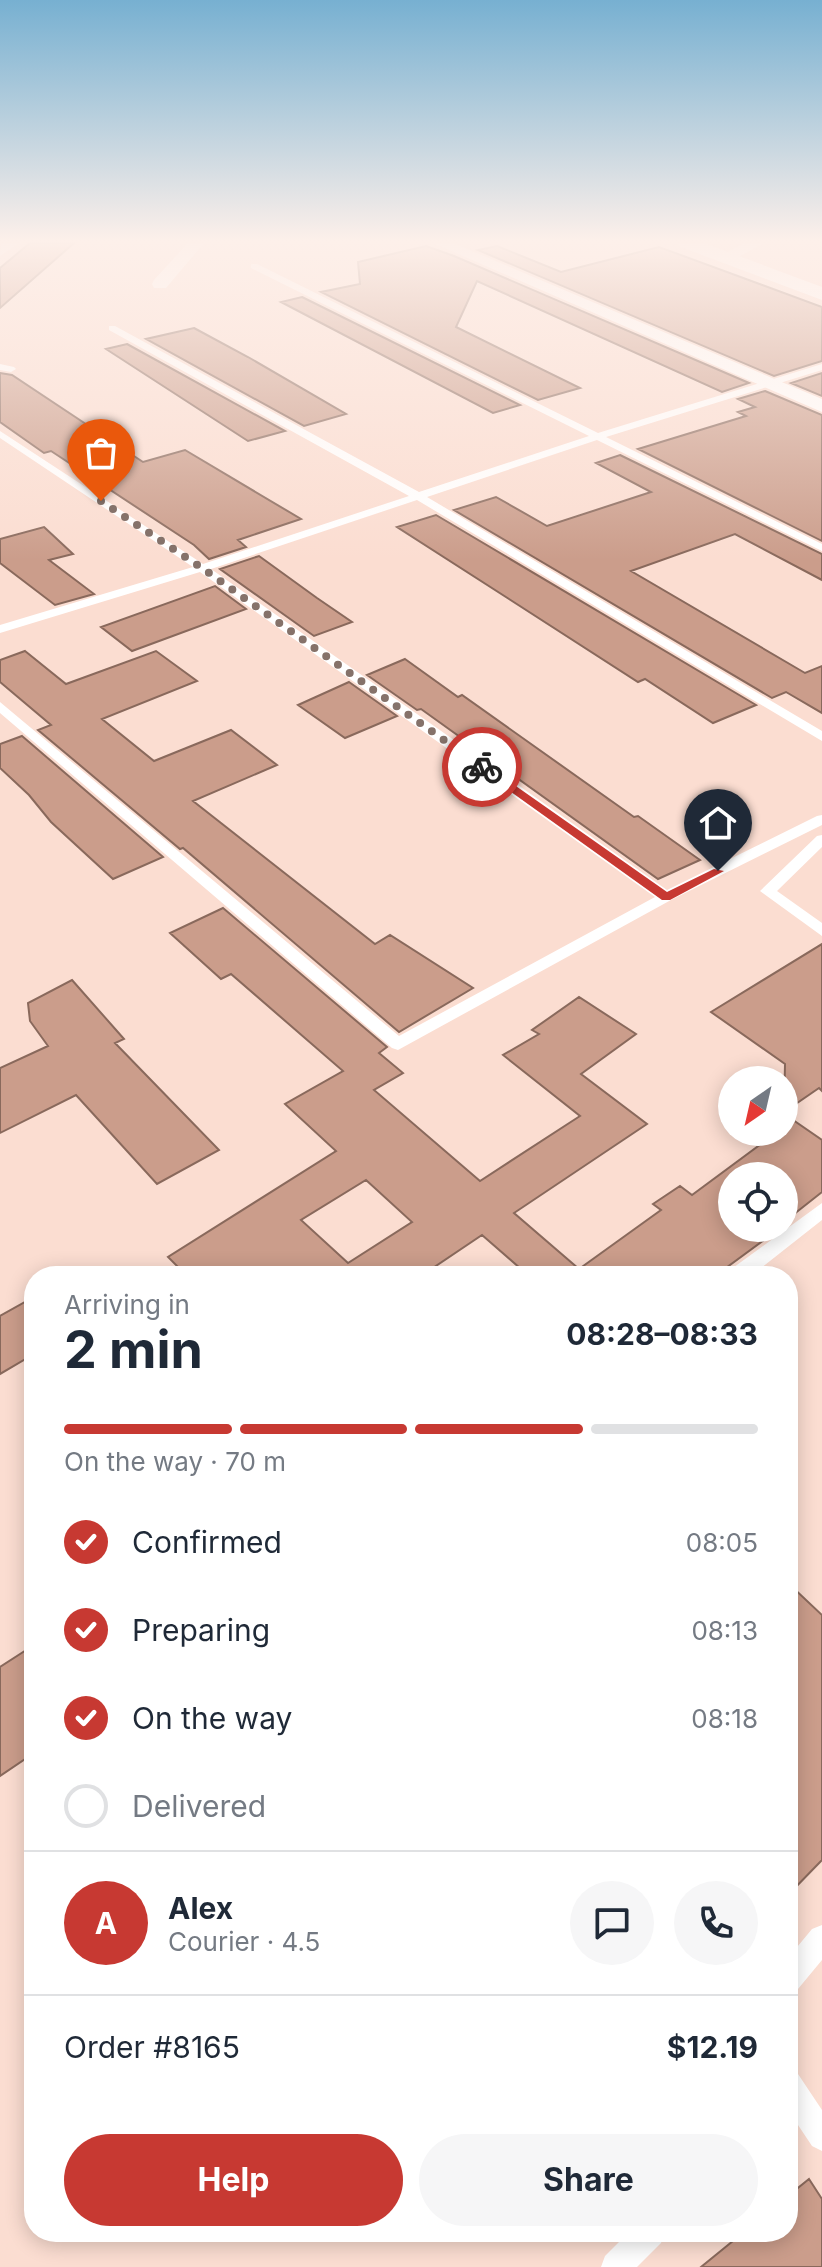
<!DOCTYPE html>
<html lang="en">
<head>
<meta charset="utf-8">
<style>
	body { margin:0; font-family:Inter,sans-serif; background:#f6f6f7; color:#1f2937; height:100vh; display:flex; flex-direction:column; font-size:30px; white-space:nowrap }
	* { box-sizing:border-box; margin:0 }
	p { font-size:26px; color:#747a83 }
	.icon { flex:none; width:44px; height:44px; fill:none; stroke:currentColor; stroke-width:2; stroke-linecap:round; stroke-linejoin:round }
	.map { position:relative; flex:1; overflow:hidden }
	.sheet { position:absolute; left:24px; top:1266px; width:774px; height:976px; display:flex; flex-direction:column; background:#fff; border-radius:32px; box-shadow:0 4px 20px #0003 }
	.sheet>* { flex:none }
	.needle { width:52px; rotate:214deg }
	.tools { position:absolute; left:718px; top:1066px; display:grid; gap:16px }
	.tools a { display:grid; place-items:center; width:80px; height:80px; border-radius:50%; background:#fff; box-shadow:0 4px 20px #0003; font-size:40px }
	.pin { position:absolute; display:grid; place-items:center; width:68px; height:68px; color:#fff; margin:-82px -34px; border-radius:50% 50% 50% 0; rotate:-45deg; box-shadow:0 0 8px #0007 }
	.pin .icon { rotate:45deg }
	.courier { position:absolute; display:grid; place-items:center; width:80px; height:80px; margin:-40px; border:6px solid #c73932; border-radius:50%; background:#fff; color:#222; box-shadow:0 2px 10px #0007 }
	.overview em { font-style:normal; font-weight:700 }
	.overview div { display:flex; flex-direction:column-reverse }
	.overview { display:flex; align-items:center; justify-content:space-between; height:136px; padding:0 40px }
	h1 { font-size:52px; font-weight:700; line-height:60px }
	.bar { display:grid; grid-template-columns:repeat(4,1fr); gap:12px 8px; align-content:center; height:96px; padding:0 40px }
	.bar i { height:10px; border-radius:6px; background:#e0e1e3 }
	.bar .current { background:#c73932 }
	.bar p { grid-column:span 4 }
	.line { display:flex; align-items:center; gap:20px; padding:0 40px; border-top:2px solid #e0e1e3 }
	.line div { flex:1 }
	.round { display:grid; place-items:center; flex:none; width:84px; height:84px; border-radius:42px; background:#f6f6f7 }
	ol { padding:0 40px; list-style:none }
	li { display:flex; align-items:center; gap:24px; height:88px }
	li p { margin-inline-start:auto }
	li .icon { padding:8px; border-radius:50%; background:#c73932; color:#fff; stroke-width:4 }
	li:last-child { color:#747a83 }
	li i { width:44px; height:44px; border:4px solid #e0e1e3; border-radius:50% }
	.button { display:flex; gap:16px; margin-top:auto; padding:16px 40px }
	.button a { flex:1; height:92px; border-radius:48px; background:#c73932; color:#fff; font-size:32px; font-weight:700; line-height:92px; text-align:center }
	.button a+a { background:#f6f6f7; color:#1f2937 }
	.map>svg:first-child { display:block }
</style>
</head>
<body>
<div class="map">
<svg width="822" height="2267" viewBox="0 0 822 2267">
	<rect width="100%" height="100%" fill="#fbddd1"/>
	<path fill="#cb9d8b" stroke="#89695c" stroke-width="2" fill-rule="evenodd" d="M30 243H74L0 308V268Z
		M426 246 454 256 749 383 722 392 477 281 456 327 580 388 538 400 321 292 360 284 358 262Z
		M497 246 561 272 659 247 822 307V361L774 376 478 250Z
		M302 297 520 405 493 413 281 302Z
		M194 328 248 357 346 414 304 426 146 339Z
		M127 344 285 431 248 441 106 349Z
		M0 373 12 375 143 462 185 450 301 519 238 540 246 547 209 559 194 545 51 451 44 453 0 422Z
		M822 373V396L791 383Z
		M765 391 822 415V541L638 449 746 416 738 412 755 407 738 399Z
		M620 455 822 554V580L735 534 631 571 805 673 822 666V713L786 692 772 698 454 510 496 497 547 526 651 492 596 463Z
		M436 515 756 705 713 723 645 679 638 682 397 527Z
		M44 527 73 554 49 560 94 594 55 605 0 563V539Z
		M259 556 317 598 352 622 314 636 220 569Z
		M215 586 246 609 132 651 101 627Z
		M25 651 66 684 156 651 197 681 102 719 154 761 231 730 277 765 193 801 375 944 390 935 473 988 399 1032 183 848 180 849 38 730 51 725 0 682V660Z
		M405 659 458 697 462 695 634 817 638 816 700 860 658 879 421 709 417 710 367 675Z
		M349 682 397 716 345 738 298 705Z
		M22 736 163 857 113 879 51 822 29 795 0 768V744Z
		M223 908 387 1047 379 1053 403 1073 374 1090 480 1181 580 1116 503 1055 539 1034 532 1030 579 997 636 1034 581 1074 647 1124 514 1213 579 1269 661 1210 653 1204 680 1186 692 1195 777 1132H784V1127L793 1120 822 1140V1192L784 1222V1176H732V1228L779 1229 715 1276H529L482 1235 421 1276H187L168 1257 336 1151 285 1104 343 1071 231 974 221 979 170 933ZM366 1180 412 1222 348 1263 301 1220Z
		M822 944V1091L819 1088 784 1112 785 1064 711 1012Z
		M72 980 124 1039 115 1043 219 1150 157 1184 76 1095 0 1133V1068L48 1046 30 1021 28 1003Z
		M34 1297V1354L0 1374V1316Z
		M788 1583 822 1615V1860L788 1895Z
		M34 1645V1753L0 1776V1667Z
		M809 2179 822 2199V2267H701L744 2232H788V2196Z"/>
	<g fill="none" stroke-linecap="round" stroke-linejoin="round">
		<path fill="#fff" fill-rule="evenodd" d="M251 264H257L598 433 822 364V370L606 437 822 544V551L597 440 427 497 822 731V741L417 500 211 569 667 890 817 816 822 815V825L671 900 398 1050 392 1048 0 713V702L399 1036 655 897 200 572 0 633V625L193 567 0 438V431L203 564 409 496 109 330V326H115L419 492 589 436 251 268Z
			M0 364 14 367 16 369 11 372 0 370Z
			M822 835V847L777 891 822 923V936L760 891 817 836Z
			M822 1203V1220L751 1276H727L730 1270Z
			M822 1925V1960L798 1989 788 1993V1958L812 1929Z
			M788 2070 798 2074 822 2110V2151L812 2146 788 2110Z
			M629 2232H665L661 2243 637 2267H601L605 2256Z"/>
		<path fill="#fff" fill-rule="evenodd" d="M19 243 0 256 1 243Z
			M188 243H204L166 288H154L152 284 154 280Z
			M433 243H453L822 399V412Z
			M744 243H764L731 261 725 263 717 258Z"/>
		<path fill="#fff" fill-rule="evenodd" d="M678 243H704L822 287V300L681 247Z"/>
	</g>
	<linearGradient id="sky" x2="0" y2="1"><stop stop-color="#77b0d1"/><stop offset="0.43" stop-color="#fdf0ea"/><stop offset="1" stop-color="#fdf0ea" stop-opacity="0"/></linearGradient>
	<rect width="822" height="560" fill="url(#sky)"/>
	<path fill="#c73932" d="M479 765H486L667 892 714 869 724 871 670 900H662L479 769Z"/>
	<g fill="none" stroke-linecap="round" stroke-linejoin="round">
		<path stroke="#85726a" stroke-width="8" stroke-dasharray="0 14.4" d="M101 501 202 568 482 767"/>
	</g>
</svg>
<div class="tools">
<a><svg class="needle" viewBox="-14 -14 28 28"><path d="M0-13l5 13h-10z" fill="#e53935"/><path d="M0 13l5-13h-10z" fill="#747a83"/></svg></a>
<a><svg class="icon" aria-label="locate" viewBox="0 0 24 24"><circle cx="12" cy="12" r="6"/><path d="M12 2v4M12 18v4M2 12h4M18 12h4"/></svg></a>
</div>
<div class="pin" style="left:101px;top:501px;background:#ea580c"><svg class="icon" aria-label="bag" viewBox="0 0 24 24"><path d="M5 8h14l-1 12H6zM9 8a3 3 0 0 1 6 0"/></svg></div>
<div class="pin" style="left:718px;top:871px;background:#1f2937"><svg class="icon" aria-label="home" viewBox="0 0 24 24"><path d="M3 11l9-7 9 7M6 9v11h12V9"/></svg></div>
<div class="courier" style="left:482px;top:767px"><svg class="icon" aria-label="bike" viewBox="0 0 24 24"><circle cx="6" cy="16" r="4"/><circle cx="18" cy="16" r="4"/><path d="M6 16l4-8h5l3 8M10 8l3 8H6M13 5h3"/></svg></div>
<section class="sheet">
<div class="overview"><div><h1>2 min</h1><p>Arriving in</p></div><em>08:28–08:33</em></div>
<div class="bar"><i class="current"></i><i class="current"></i><i class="current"></i><i></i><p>On the way · 70 m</p></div>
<ol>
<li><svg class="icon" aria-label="check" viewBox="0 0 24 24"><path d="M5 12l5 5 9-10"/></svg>Confirmed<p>08:05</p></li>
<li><svg class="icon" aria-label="check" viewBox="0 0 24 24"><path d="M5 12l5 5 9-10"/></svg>Preparing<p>08:13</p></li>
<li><svg class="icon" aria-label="check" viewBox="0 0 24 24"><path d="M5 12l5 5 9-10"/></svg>On the way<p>08:18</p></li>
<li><i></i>Delivered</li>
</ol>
<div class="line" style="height:144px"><b class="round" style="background:#c73932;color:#fff">A</b><div><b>Alex</b><p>Courier · 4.5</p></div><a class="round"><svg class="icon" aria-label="chat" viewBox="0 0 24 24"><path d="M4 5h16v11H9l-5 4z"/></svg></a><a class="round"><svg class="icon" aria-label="phone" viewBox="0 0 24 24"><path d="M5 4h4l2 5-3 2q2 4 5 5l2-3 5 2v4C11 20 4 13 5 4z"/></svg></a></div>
<div class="line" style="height:104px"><div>Order #8165</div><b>$12.19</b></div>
<div class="button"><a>Help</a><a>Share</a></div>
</section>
</div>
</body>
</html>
